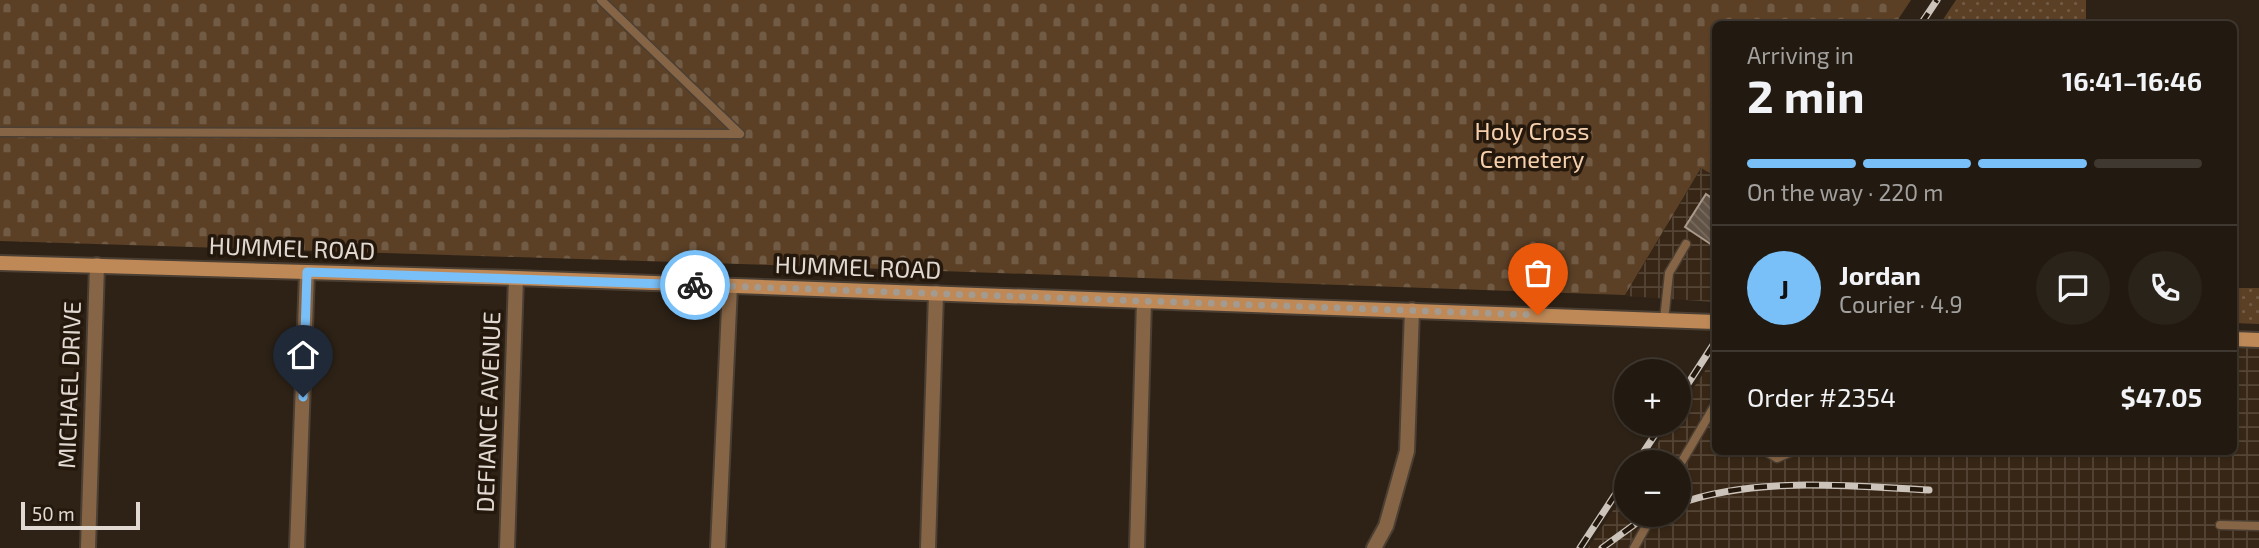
<!DOCTYPE html>
<html lang="en">
<head>
<meta charset="utf-8">
<style>
	body { margin:0; font-family:"Exo 2",sans-serif; background:#2a2319; color:#f1f3f6; height:100vh; display:flex; flex-direction:column; font-size:26px; white-space:nowrap }
	* { box-sizing:border-box; margin:0 }
	p { font-size:23px; color:#a2a19f }
	.icon { flex:none; width:38px; height:38px; fill:none; stroke:currentColor; stroke-width:2; stroke-linecap:round; stroke-linejoin:round }
	.map { position:relative; flex:1; overflow:hidden }
	.panel { position:absolute; left:1712px; top:21px; width:525px; height:434px; display:flex; flex-direction:column; background:#221a10; border-radius:10px; box-shadow:0 2px 5px #0004,0 0 0 2px #3f3830 }
	.panel>* { flex:none }
	.fabs { position:absolute; left:1614px; top:359px; display:grid; gap:14px }
	.fabs a { display:grid; place-items:center; width:77px; height:77px; border-radius:50%; background:#221a10; box-shadow:0 2px 5px #0004,0 0 0 2px #3f3830; font-size:35px }
	.scale { position:absolute; left:21px; bottom:18px; width:119px; box-sizing:border-box; padding-left:7px; border:4px solid #e2dad2; border-top:0; font-size:19px; line-height:24px; white-space:nowrap; color:#e2dad2; -webkit-text-stroke:5px #24180d; paint-order:stroke }
	.pin { position:absolute; display:grid; place-items:center; width:60px; height:60px; color:#fff; margin:-72px -30px; border-radius:50% 50% 50% 0; rotate:-45deg; box-shadow:0 0 7px #0007 }
	.pin .icon { rotate:45deg }
	.courier { position:absolute; display:grid; place-items:center; width:70px; height:70px; margin:-35px; border:5px solid #79bff8; border-radius:50%; background:#fff; color:#222; box-shadow:0 2px 9px #0007 }
	.headline em { font-style:normal; font-weight:700 }
	.headline div { display:flex; flex-direction:column-reverse }
	.headline { display:flex; align-items:center; justify-content:space-between; height:119px; padding:0 35px }
	h1 { font-size:46px; font-weight:700; line-height:52px }
	.bar { display:grid; grid-template-columns:repeat(4,1fr); gap:10px 7px; align-content:center; height:84px; padding:0 35px }
	.bar i { height:9px; border-radius:5px; background:#3f3830 }
	.bar .current { background:#79bff8 }
	.bar p { grid-column:span 4 }
	.line { display:flex; align-items:center; gap:18px; padding:0 35px; border-top:2px solid #3f3830 }
	.line div { flex:1 }
	.round { display:grid; place-items:center; flex:none; width:74px; height:74px; border-radius:37px; background:#2a2319 }
	.map>svg:first-child { display:block }
</style>
</head>
<body>
<div class="map">
<svg width="2259" height="548" viewBox="0 0 2259 548">
	<defs>
		<pattern id="industrial-grid" width="8" height="8" patternUnits="userSpaceOnUse" patternTransform="scale(1.75)"><rect width="8" height="8" fill="#372615"/><path d="M0 4h8M4 0v8" fill="none" stroke="#544536"/></pattern>
		<pattern id="grass-dots" width="8" height="8" patternUnits="userSpaceOnUse" patternTransform="scale(1.75)"><rect width="8" height="8" fill="#5b4026"/><path d="M2 2h.1M6 6h.1" fill="none" stroke="#725b45" stroke-width="1.8" stroke-linecap="round"/></pattern>
		<pattern id="cemetery-stones" width="16" height="16" patternUnits="userSpaceOnUse" patternTransform="scale(1.75)"><rect width="16" height="16" fill="#5b4026"/><path d="M2 7V4a2 2 0 0 1 4 0v3zM10 15v-3a2 2 0 0 1 4 0v3z" fill="#725b45"/></pattern>
		<pattern id="building-back-hatch" width="6" height="6" patternUnits="userSpaceOnUse" patternTransform="scale(1.75)"><rect width="6" height="6" fill="#615346"/><path d="M-1 5l2 2M0 0l6 6M5-1l2 2" fill="none" stroke="#776b60"/></pattern>
	</defs>
	<rect width="100%" height="100%" fill="#2e2216"/>
	<path fill="url(#industrial-grid)" d="M1702 167 1715 176V302L1625 296Z
		M2233 344 2259 345V548H1588L1626 491V514H1678V462H1645L1670 424H1678V411L1715 356V452H2233Z"/>
	<path fill="url(#grass-dots)" d="M1956 0H2086V24H1940Z
		M2233 288H2259V324L2233 323Z"/>
	<path fill="url(#cemetery-stones)" d="M0 0H1911L1895 24H1715V176L1701 168 1625 295 771 265 0 241Z"/>
	<path fill="url(#building-back-hatch)" stroke="#a99a8b" stroke-width="2" d="M1706 194 1715 200V247L1685 227Z"/>
	<g fill="none" stroke-linecap="round" stroke-linejoin="round">
		<defs>
			<path id="lane" d="M601 0 740 134
				M0 132 740 134
				M1664 320 1669 273 1686 244
				M1767 452 1777 458 1791 452
				M1678 468 1715 405
				M2220 525 2259 526
				M1634 548 1653 514"/>
			<path id="street" d="M88 548 97 265
				M297 548 307 272
				M507 548 516 278
				M718 548 730 286
				M928 548 936 293
				M1137 548 1144 301
				M1374 548 1386 526 1407 451 1412 310"/>
			<path id="secondary" d="M0 263 516 278 1715 322
				M2233 339 2259 340"/>
		</defs>
		<use href="#lane" stroke="#4b3f34" stroke-width="11"/>
		<use href="#street" stroke="#4b3f34" stroke-width="18"/>
		<use href="#secondary" stroke="#4b3f34" stroke-width="18"/>
		<use href="#lane" stroke="#866546" stroke-width="8"/>
		<use href="#street" stroke="#866546" stroke-width="14"/>
		<use href="#secondary" stroke="#be8957" stroke-width="14"/>
		<defs>
			<path id="rail" d="M1921 24 1937 0
				M1678 399 1715 342
				M1637 462 1662 424
				M1678 504C1756 476 1848 486 1929 490
				M1580 548 1626 478
				M1602 548 1649 514"/>
		</defs>
		<use href="#rail" stroke="#ccc4bb" stroke-width="7"/>
		<use href="#rail" stroke="#24180d" stroke-width="4.5" stroke-dasharray="13" stroke-linecap="butt"/>
	</g>
	<g fill="none" stroke-linecap="round" stroke-linejoin="round">
		<path stroke="#a39a90" stroke-width="7" stroke-dasharray="0 12.6" d="M695 285 1538 315"/>
		<path stroke="#79bff8" stroke-width="9" d="M303 397 307 272 695 285"/>
	</g>
	<g text-anchor="middle" stroke-width="7" stroke-linejoin="round" paint-order="stroke">
		<g font-size="24" fill="#f6cfac" stroke="#24180d">
			<text x="1532" y="140">Holy Cross<tspan x="1532" dy="28">Cemetery</tspan></text>
		</g>
		<g font-size="24" fill="#e2dad2" stroke="#24180d">
			<text transform="translate(292 249) rotate(2)" y="8">HUMMEL ROAD</text>
			<text transform="translate(858 268) rotate(2)" y="8">HUMMEL ROAD</text>
			<text transform="translate(70 385) rotate(-88)" y="8">MICHAEL DRIVE</text>
			<text transform="translate(489 412) rotate(-88)" y="8">DEFIANCE AVENUE</text>
		</g>
	</g>
</svg>
<div class="fabs">
<a>+</a>
<a>−</a>
</div>
<div class="scale">50 m</div>
<div class="pin" style="left:1538px;top:315px;background:#ea580c"><svg class="icon" aria-label="bag" viewBox="0 0 24 24"><path d="M5 8h14l-1 12H6zM9 8a3 3 0 0 1 6 0"/></svg></div>
<div class="pin" style="left:303px;top:397px;background:#1f2937"><svg class="icon" aria-label="home" viewBox="0 0 24 24"><path d="M3 11l9-7 9 7M6 9v11h12V9"/></svg></div>
<div class="courier" style="left:695px;top:285px"><svg class="icon" aria-label="bike" viewBox="0 0 24 24"><circle cx="6" cy="16" r="4"/><circle cx="18" cy="16" r="4"/><path d="M6 16l4-8h5l3 8M10 8l3 8H6M13 5h3"/></svg></div>
<section class="panel">
<div class="headline"><div><h1>2 min</h1><p>Arriving in</p></div><em>16:41–16:46</em></div>
<div class="bar"><i class="current"></i><i class="current"></i><i class="current"></i><i></i><p>On the way · 220 m</p></div>
<div class="line" style="height:126px"><b class="round" style="background:#79bff8;color:#111">J</b><div><b>Jordan</b><p>Courier · 4.9</p></div><a class="round"><svg class="icon" aria-label="chat" viewBox="0 0 24 24"><path d="M4 5h16v11H9l-5 4z"/></svg></a><a class="round"><svg class="icon" aria-label="phone" viewBox="0 0 24 24"><path d="M5 4h4l2 5-3 2q2 4 5 5l2-3 5 2v4C11 20 4 13 5 4z"/></svg></a></div>
<div class="line" style="height:91px"><div>Order #2354</div><b>$47.05</b></div>
</section>
</div>
</body>
</html>
